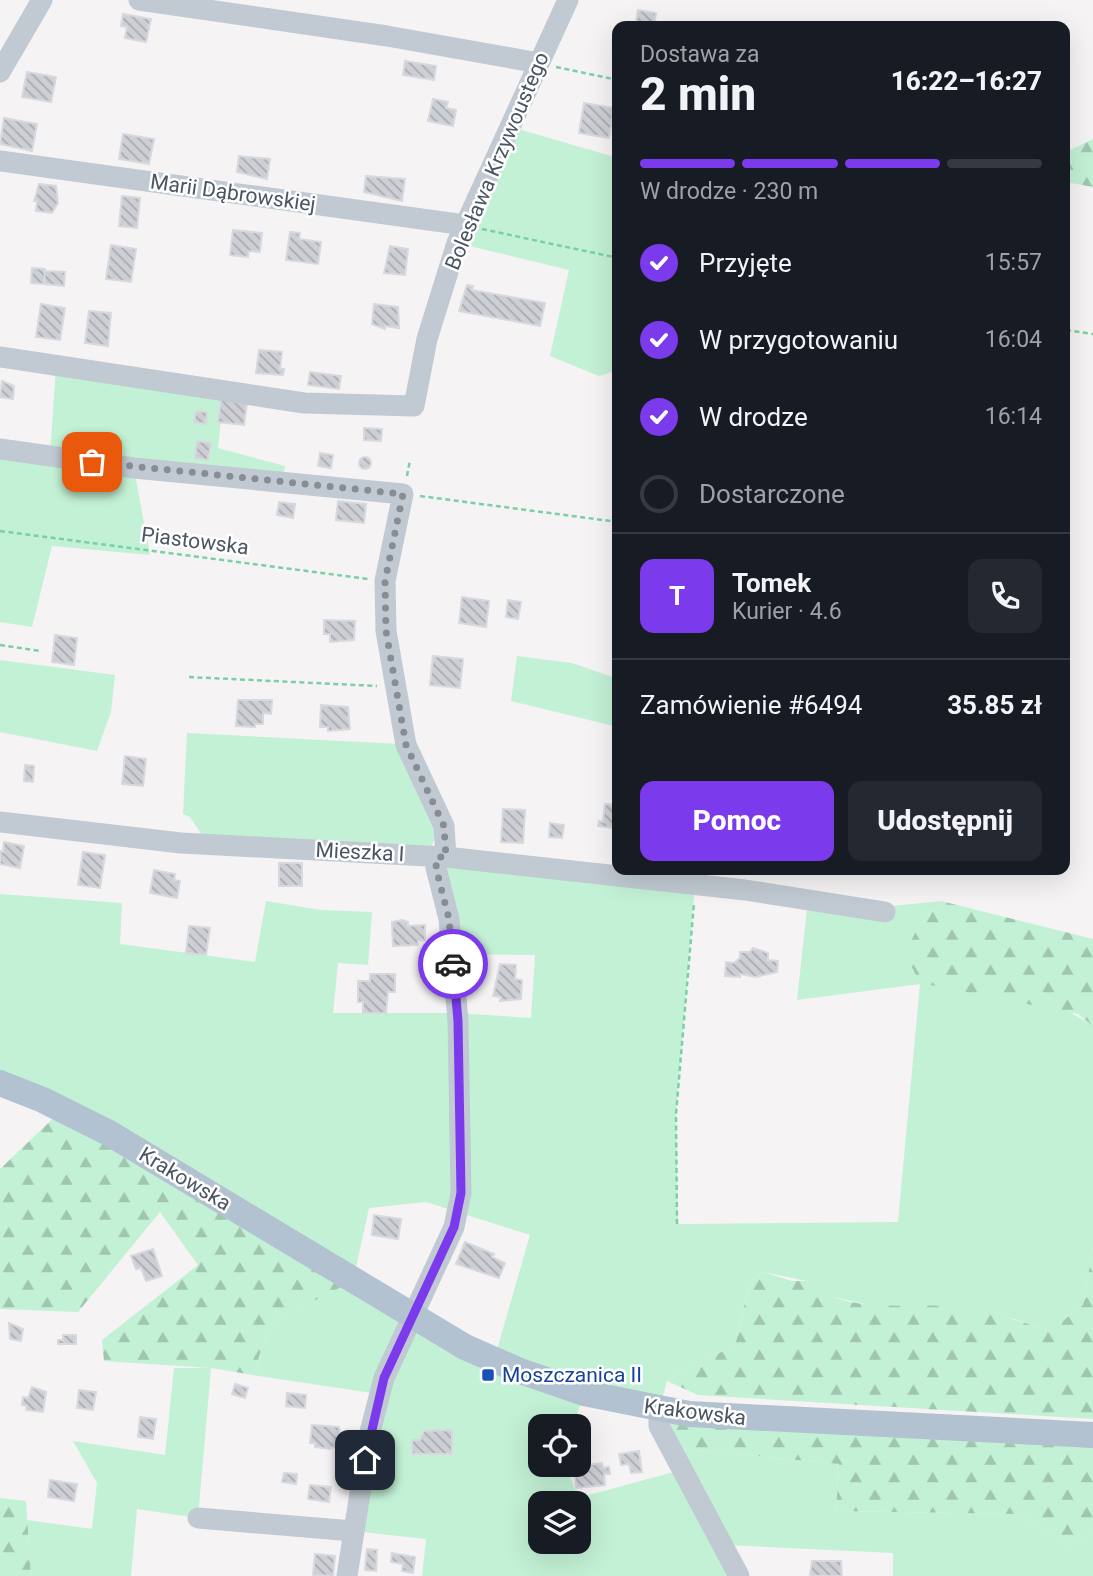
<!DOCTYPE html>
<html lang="pl">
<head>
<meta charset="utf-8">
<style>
	body { margin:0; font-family:Roboto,sans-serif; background:#242831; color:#f1f3f6; height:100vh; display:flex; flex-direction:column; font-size:26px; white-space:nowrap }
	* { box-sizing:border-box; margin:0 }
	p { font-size:23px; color:#9ea1a6 }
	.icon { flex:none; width:38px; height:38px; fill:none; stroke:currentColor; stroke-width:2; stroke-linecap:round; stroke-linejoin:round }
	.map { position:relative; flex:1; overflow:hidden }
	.drawer { position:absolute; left:612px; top:21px; width:458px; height:854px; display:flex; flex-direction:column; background:#171b24; border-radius:14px; box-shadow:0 7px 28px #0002 }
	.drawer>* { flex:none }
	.tools { position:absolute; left:528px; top:1414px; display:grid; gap:14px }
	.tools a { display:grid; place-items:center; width:63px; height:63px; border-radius:14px; background:#171b24; box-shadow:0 7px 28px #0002; font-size:35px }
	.pin { position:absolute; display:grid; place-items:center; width:60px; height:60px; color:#fff; margin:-30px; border-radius:14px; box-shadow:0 4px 10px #0006 }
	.courier { position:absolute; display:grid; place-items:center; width:70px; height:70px; margin:-35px; border:5px solid #7c3aed; border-radius:50%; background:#fff; color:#222; box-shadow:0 2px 9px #0007 }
	.headline em { font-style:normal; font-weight:800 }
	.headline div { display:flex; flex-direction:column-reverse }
	.headline { display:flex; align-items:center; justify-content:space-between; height:119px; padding:0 28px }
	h1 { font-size:46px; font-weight:800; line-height:52px }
	.bar { display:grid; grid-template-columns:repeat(4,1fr); gap:10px 7px; align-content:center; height:84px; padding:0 28px }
	.bar i { height:9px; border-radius:5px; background:#363941 }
	.bar .current { background:#7c3aed }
	.bar p { grid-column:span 4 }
	.line { display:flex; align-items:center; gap:18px; padding:0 28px; border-top:2px solid #363941 }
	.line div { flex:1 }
	.round { display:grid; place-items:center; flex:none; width:74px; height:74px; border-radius:14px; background:#242831 }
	ol { padding:0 28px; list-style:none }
	li { display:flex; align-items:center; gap:21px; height:77px }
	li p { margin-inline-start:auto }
	li .icon { padding:7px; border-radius:50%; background:#7c3aed; color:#fff; stroke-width:4 }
	li:last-child { color:#9ea1a6 }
	li i { width:38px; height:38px; border:4px solid #363941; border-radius:50% }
	.primary-button { display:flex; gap:14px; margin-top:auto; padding:14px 28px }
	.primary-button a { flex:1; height:80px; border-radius:14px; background:#7c3aed; color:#fff; font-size:28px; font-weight:800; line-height:80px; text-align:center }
	.primary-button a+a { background:#242831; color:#f1f3f6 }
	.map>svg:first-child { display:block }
</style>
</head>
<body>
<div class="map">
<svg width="1093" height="1576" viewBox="0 0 1093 1576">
	<defs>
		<pattern id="forest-firs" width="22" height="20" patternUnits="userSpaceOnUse" patternTransform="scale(1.75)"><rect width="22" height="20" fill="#c3f1d5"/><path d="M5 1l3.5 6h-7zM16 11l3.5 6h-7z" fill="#a0c6b0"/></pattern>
		<pattern id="building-back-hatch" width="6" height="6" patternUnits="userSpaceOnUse" patternTransform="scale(1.75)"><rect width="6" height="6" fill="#cdcfd5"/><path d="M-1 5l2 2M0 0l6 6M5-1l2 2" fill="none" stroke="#a8abb0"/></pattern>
	</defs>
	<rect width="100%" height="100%" fill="#f5f3f3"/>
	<path fill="#c3f1d5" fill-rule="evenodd" d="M511 127 618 158V370L599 376 550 356 569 270 457 243Z
		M56 366 224 391 218 448 285 466 282 482 134 469 150 555 52 546 32 627 0 622V449L50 456Z
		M517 656 572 663 618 679V727L511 701Z
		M0 660 115 675 111 712 97 751 0 732Z
		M187 733 401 744C415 772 450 817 430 849L202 835 190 817 183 814Z
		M446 857 695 884 676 1114 678 1224 898 1222 920 984 797 1000 808 900 893 906 941 901 917 929 1093 1025V1247L1083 1305 1050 1331 1014 1319 955 1307 872 1306 822 1294 807 1281 763 1272 750 1281 735 1346 687 1367 667 1381 659 1410 584 1393 573 1426H541V1465H566L578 1498 681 1470 671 1448 839 1464 836 1511 1019 1514 1067 1545 1093 1532V1576H893V1553L725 1545 739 1576H422L426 1539 353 1531 379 1394 253 1375 270 1323 352 1281 0 1083V894L122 903 120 944 255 962 266 901 321 910 372 912 368 965 338 963 333 1013H457L531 1018 535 955 453 954ZM426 1202 530 1235 494 1360 353 1281 369 1208ZM541 1503H579V1542H541Z
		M174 1368H211L198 1518 137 1509 131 1576H31L27 1520 92 1529 97 1483 73 1441 165 1455Z"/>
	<path fill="url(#forest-firs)" d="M1093 139V187L1066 182V152Z
		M941 901 1093 939V1026L1078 1014 920 983 905 954 917 929Z
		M63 1109 353 1281 270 1323 253 1375 211 1368 104 1361 102 1340 198 1265 160 1212 78 1312 0 1309V1169Z
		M1093 1247V1419L698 1395 667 1381 687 1367 735 1346 750 1281 763 1272 792 1281H807C850 1317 905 1301 956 1307 988 1311 1020 1321 1050 1331L1083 1305Z
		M689 1414 1093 1435V1532L1067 1545 1019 1514 836 1511 839 1464 671 1448 659 1426Z
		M0 1498 26 1501 31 1576H0Z"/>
	<path fill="url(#building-back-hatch)" stroke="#d7d9de" stroke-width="2" d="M638 10 656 13 654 26 636 23Z
		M123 14 151 19 146 42 125 38 127 27 121 26Z
		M405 61 436 66 434 80 403 75Z
		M27 72 56 77 51 102 22 97Z
		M433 99 448 102 446 108 456 110 453 126 428 121Z
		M584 103 614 108 609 138 579 133Z
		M4 118 37 124 32 151 0 144Z
		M123 134 154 139 149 164 119 159Z
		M239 156 270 159 267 179 237 172Z
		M366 176 405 179 402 201 364 192Z
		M39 184 56 186 58 203 52 213 36 211 37 201H34Z
		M122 196 140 198 137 228 119 226Z
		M233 230 262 233 260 252 249 251 248 257 230 255Z
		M290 232 300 233 299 239 321 242 318 264 286 260Z
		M111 245 136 249 131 282 106 279Z
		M390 246 408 249 405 275 384 273Z
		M32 268 45 269 44 284 31 283Z
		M45 271 65 272 64 286 44 284Z
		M467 285 473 286 472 290 545 303 540 326 459 311Z
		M41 304 65 308 60 340 36 337Z
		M374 304 398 307 399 328 385 326V329L372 324Z
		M89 311 111 313 108 346 85 343Z
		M259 350 282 352 280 369H284L283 375 256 373Z
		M310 372 341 376 339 389 308 385Z
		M2 381 14 386 13 399 0 397Z
		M221 399 247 403 244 425 218 422Z
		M196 411 207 412 206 424 194 422Z
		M364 428 382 429 381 441 364 440Z
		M197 441 211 443 208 460 195 458Z
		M320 453 333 455 331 468 318 466Z
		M359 463a6 6 0 1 1 12 0a6 6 0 1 1-12 0Z
		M338 501 366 504 364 523 336 520Z
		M279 502 295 504 293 518 277 515Z
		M462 597 489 601 486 627 459 623Z
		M508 600 521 602 518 619 506 617Z
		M324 620 355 621 354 640 330 642V634H324Z
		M55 635 77 638 74 665 52 662Z
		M433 656 463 659 460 688 430 685Z
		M238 700H272L271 714 263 713V724H255V727L236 726Z
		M321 705 348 707 350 729 328 731V727H320Z
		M125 756 146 759 143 786 122 784Z
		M25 765 34 766 33 782 24 781Z
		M605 804 618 805V829L598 826 599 821 603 822Z
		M503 809 525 810 523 843 501 842Z
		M550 823 564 825 562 838 549 837Z
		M4 842 24 846 20 868 0 864V851L3 852Z
		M83 852 105 855 100 888 78 885Z
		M279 863H302V886H279Z
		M154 870 175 874 174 880 180 881 177 898 150 893Z
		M402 920 408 922V926L425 925V940L418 941V945L393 946 392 922Z
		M189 926 210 928 206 955 186 953Z
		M753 948 768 953V960L778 961 777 972 756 977 740 974V977L725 976 726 962 734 963 740 958V952H750Z
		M500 964 516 965 515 979 522 980 521 999 500 1001 501 997 493 996Z
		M370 974H395V992H388L386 1013H363V1002H358V981H370Z
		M374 1215 401 1219 398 1239 372 1235Z
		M465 1242 494 1254 492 1257 505 1263 499 1278 456 1264Z
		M153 1249 162 1276 146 1281 141 1268 136 1269 131 1256Z
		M9 1323 23 1329 21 1341 10 1339Z
		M63 1335H76V1344H58V1340H63Z
		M235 1384 248 1388 245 1398 232 1394Z
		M32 1387 46 1392 43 1412 26 1410 27 1406 22 1405 23 1397 28 1398Z
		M79 1390 96 1392 93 1410 77 1408Z
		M287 1393 306 1395 305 1408 286 1406Z
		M140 1417 156 1419 153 1439 138 1437Z
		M312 1425 339 1427 340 1444 329 1449 315 1447V1443H310Z
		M452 1430V1454H412V1440H420L424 1431Z
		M639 1451 642 1472 631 1473 629 1464 621 1465 619 1454Z
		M602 1463 603 1468 609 1467 610 1474H604L605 1485 576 1488 574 1466Z
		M284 1473 297 1474 296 1484 282 1482Z
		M50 1480 77 1484 74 1501 48 1497Z
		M310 1485 331 1487 329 1502 308 1499Z
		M367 1549 377 1550 376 1571 365 1570Z
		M392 1553 415 1557 413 1573 402 1571 403 1564 391 1562Z
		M315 1554 335 1556 333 1576 313 1575Z
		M812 1561H841L842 1576H810Z"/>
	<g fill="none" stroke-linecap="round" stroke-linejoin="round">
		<path stroke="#7ad0a6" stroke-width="2.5" stroke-dasharray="5 3.5" stroke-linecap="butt" d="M556 67 618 80
			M482 229 618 258
			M1066 330 1093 334
			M407 476 410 460
			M420 496 618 522
			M0 531 368 579
			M0 645 41 651
			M189 677 377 686
			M677 1224 676 1114 694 903"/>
		<path stroke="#c1cad2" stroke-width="21" d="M139 0 387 36 539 63
			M0 72 42 0
			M0 161 465 225
			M0 357 304 403 414 406 427 339 457 243 568 0
			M0 449 134 468 403 494 385 581 386 631 406 745 444 826 446 857
			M0 822 181 843 446 857 745 890 885 912
			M659 1410V1426L739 1576
			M198 1518 353 1531
			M347 1576 369 1436 384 1378 454 1227 461 1193 458 1021 449 919 436 868 437 857"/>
		<path stroke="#b3c2d1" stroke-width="26" d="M0 1083 43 1100 109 1133 465 1347 520 1371 584 1393 689 1414 1093 1435"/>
	</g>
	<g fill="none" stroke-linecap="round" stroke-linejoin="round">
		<path stroke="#868d94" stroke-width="7" stroke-dasharray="0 12.6" d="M92 462 403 494 385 581 386 631 406 745 444 826 446 857H437L436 868 449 919 453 964"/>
		<path stroke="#7c3aed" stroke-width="9" d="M365 1460 384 1378 454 1227 461 1193 458 1021 453 964"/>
	</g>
	<rect fill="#1a4fb4" stroke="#fff" stroke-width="2.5" x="481" y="1368" width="14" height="14" rx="3.5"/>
	<g text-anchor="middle" stroke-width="5" stroke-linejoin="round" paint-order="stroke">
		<g font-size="21" fill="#4a5661" stroke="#fff">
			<text transform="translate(497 161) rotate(-67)" y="7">Bolesława Krzywoustego</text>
			<text transform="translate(233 193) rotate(8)" y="7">Marii Dąbrowskiej</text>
			<text transform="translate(195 541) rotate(7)" y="7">Piastowska</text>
			<text transform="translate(360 852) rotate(3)" y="7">Mieszka I</text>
			<text transform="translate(185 1179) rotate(31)" y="7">Krakowska</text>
			<text transform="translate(695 1412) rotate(7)" y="7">Krakowska</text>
		</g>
		<g font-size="21" fill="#164399" stroke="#fff" text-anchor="start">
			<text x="502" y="1382">Moszczanica II</text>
		</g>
	</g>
</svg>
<div class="tools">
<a><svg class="icon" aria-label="locate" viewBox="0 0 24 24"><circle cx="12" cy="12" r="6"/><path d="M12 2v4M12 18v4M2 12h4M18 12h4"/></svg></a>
<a><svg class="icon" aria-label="layers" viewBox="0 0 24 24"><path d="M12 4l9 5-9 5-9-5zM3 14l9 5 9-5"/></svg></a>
</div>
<div class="pin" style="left:92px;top:462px;background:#ea580c"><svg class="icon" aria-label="bag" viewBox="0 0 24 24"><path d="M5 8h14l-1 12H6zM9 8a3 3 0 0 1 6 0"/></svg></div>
<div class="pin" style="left:365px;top:1460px;background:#1f2937"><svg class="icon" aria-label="home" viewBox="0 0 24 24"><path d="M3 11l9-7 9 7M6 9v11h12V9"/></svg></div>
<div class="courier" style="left:453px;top:964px"><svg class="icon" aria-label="car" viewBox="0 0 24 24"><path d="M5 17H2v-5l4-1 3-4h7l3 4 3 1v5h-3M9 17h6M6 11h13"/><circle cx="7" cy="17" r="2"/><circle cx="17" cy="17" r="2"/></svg></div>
<section class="drawer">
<div class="headline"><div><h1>2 min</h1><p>Dostawa za</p></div><em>16:22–16:27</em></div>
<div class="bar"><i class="current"></i><i class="current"></i><i class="current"></i><i></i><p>W drodze · 230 m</p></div>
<ol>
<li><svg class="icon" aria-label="check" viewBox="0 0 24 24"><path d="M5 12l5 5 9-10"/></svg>Przyjęte<p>15:57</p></li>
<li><svg class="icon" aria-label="check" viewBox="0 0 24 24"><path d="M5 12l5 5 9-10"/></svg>W przygotowaniu<p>16:04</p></li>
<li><svg class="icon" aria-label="check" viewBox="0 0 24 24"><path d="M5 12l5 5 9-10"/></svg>W drodze<p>16:14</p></li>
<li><i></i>Dostarczone</li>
</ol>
<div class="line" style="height:126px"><b class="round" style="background:#7c3aed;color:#fff">T</b><div><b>Tomek</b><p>Kurier · 4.6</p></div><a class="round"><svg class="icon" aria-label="phone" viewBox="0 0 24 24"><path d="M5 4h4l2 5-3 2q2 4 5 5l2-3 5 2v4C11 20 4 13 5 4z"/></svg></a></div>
<div class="line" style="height:91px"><div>Zamówienie #6494</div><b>35.85 zł</b></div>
<div class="primary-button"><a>Pomoc</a><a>Udostępnij</a></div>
</section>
</div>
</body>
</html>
